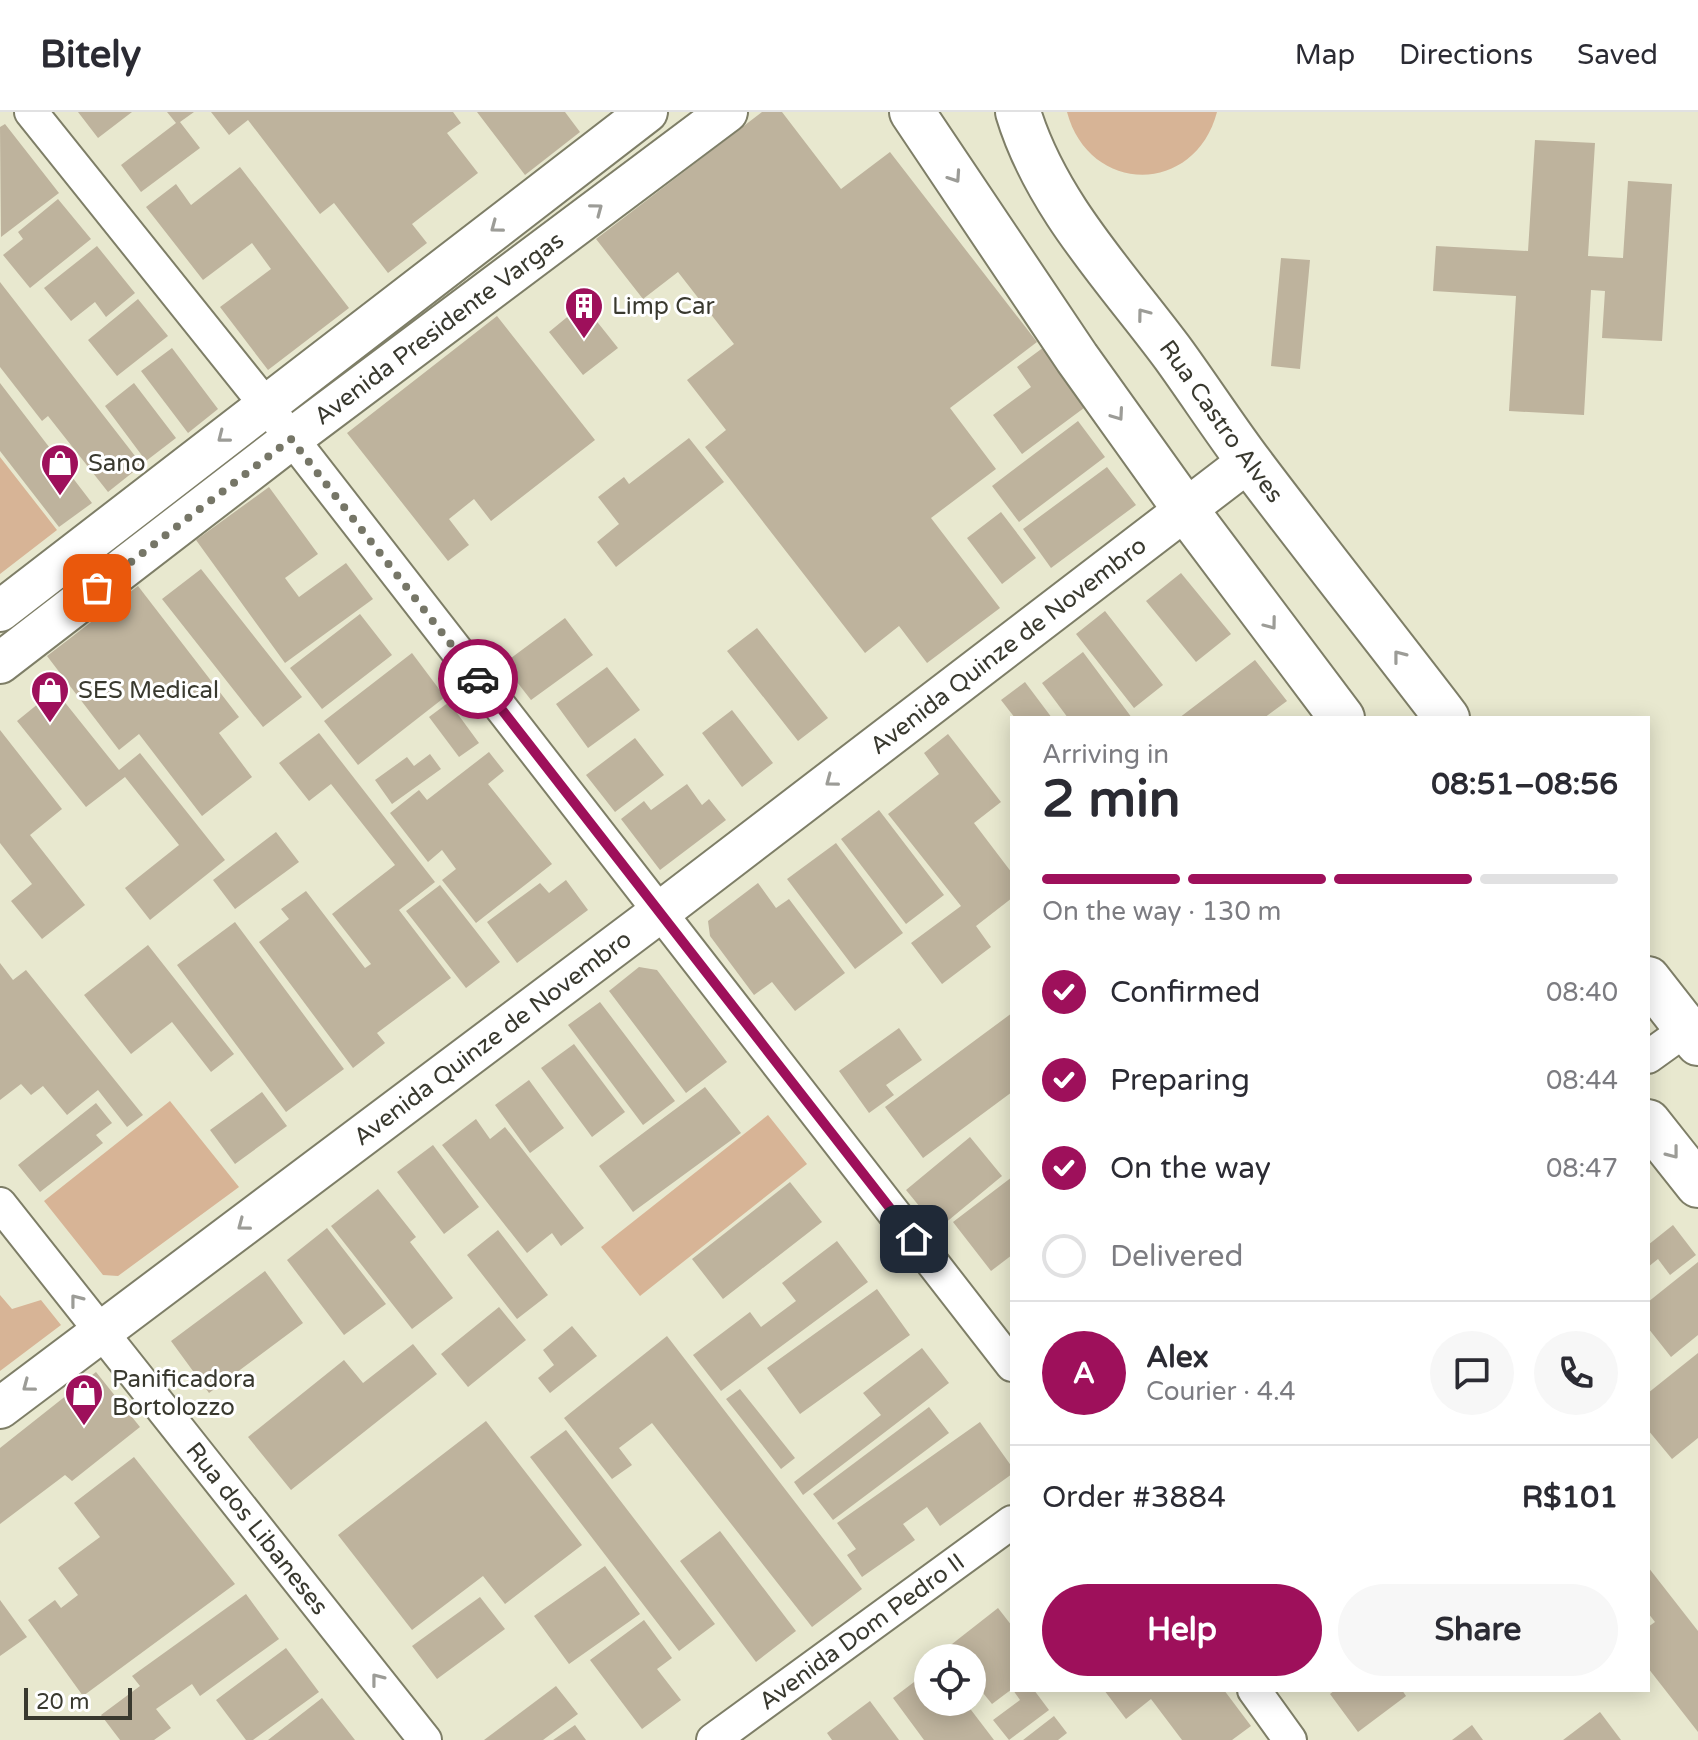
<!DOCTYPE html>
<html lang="en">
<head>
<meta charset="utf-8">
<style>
	body { margin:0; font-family:"Varela Round",sans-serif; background:#f7f7f7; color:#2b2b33; height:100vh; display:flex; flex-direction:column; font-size:30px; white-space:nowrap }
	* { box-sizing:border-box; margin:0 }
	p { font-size:26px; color:#7c7c81 }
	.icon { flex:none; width:44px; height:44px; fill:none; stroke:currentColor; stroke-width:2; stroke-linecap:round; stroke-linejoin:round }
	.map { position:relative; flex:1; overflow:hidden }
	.drawer { position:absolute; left:1010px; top:604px; width:640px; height:976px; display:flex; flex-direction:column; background:#fff; border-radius:0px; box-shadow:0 4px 20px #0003 }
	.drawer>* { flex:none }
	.controls { position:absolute; left:914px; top:1532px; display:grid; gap:16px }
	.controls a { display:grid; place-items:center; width:72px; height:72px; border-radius:50%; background:#fff; box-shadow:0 4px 20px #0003; font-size:40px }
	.scale { position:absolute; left:24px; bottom:20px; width:108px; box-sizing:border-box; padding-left:8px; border:4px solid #39392f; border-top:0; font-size:22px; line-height:28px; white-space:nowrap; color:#39392f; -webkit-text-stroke:6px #fff; paint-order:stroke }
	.pin { position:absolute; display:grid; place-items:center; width:68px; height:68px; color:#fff; margin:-34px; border-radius:16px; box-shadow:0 4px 12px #0006 }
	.courier { position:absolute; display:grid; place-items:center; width:80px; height:80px; margin:-40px; border:6px solid #9e105b; border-radius:50%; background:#fff; color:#222; box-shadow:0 2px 10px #0007 }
	.overview em { font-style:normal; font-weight:700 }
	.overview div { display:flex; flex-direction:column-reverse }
	.overview { display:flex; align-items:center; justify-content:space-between; height:136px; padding:0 32px }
	h1 { font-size:52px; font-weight:700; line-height:60px }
	.bar { display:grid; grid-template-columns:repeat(4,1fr); gap:12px 8px; align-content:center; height:96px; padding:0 32px }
	.bar i { height:10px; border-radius:6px; background:#e1e1e2 }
	.bar .selected { background:#9e105b }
	.bar p { grid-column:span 4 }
	.line { display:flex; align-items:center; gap:20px; padding:0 32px; border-top:2px solid #e1e1e2 }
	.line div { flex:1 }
	.round { display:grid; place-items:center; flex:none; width:84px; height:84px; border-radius:42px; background:#f7f7f7 }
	ol { padding:0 32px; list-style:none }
	li { display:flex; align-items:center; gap:24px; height:88px }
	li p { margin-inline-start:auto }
	li .icon { padding:8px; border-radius:50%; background:#9e105b; color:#fff; stroke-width:4 }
	li:last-child { color:#7c7c81 }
	li i { width:44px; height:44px; border:4px solid #e1e1e2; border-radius:50% }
	.button { display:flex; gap:16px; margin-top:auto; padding:16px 32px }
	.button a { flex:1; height:92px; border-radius:48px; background:#9e105b; color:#fff; font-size:32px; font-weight:700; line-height:92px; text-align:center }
	.button a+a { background:#f7f7f7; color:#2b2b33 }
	header { display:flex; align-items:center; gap:48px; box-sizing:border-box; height:112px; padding:0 40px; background:#fff; border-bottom:2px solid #e1e1e2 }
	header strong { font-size:38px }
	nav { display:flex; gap:44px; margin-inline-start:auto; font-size:28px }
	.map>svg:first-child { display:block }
</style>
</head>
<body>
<header>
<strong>Bitely</strong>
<nav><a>Map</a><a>Directions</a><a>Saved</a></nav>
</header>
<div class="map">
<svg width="1698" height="1628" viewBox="0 0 1698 1628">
	<rect width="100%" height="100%" fill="#e8e8cf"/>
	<path fill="#d7b496" d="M1067 0H1217C1195 84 1089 83 1067 0Z
		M0 345 57 418 0 462Z
		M170 989 239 1075 118 1164 103 1163 44 1089Z
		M768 1003 807 1052 640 1184 601 1135Z
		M0 1183 12 1197 41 1188 61 1213 0 1259Z"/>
	<path fill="#beb39d" d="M78 0H132L98 26Z
		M167 0H194L180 10 200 36 141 80 121 53 176 11Z
		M211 0H453L461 11 447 21 478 61 412 112 427 131 388 161 334 91 320 102 248 8 229 23Z
		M477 0H565L580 20 525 63Z
		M762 0H782L841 77 890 40 1037 230 950 296 996 357 931 406 1000 496 927 551 899 514 865 541 705 335 726 318 687 268 734 232 678 160 643 187 596 127Z
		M5 12 59 81 1 125 0 15Z
		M1535 28 1595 31 1588 144 1623 146 1628 69 1672 72 1662 229 1602 226 1605 179 1591 178 1584 303 1509 299 1516 184 1433 179 1436 134 1528 139Z
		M240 55 349 196 268 258 220 195 271 157 252 131 203 168 146 95 176 72 191 93Z
		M58 87 91 127 30 176 3 143 23 127 18 120Z
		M97 134 135 181 106 205 95 190 71 209 44 176Z
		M1281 146 1310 148 1300 257 1271 254Z
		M0 170 142 353 108 380 48 304 42 309 0 255Z
		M138 187 168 224 117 264 88 228Z
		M583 192 618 236 583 263 549 220Z
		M497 204 595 328 491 409 474 387 449 407 469 433 448 449 347 321Z
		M1044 235 1088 293 1022 342 993 303 1031 275 1017 255Z
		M172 236 218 297 188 321 141 259Z
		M0 271 92 391 59 415 0 339Z
		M134 271 176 326 146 349 105 294Z
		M1078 309 1105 345 1019 410 992 374Z
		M689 326 724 370 616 455 597 430 619 412 598 385 624 365 629 372Z
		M1107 355 1136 393 1051 456 1023 417Z
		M269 375 318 442 285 466 299 485 346 451 373 487 285 551 196 428Z
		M1001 400 1036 446 1002 472 967 426Z
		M201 457 302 585 263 615 162 487Z
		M1181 461 1231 522 1196 550 1146 489Z
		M138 474 239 605 219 621 252 665 202 704 139 622 119 638 47 544Z
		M1105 499 1163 573 1134 596 1076 522Z
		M360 502 392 543 322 597 290 556Z
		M565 506 593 543 531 588 503 552Z
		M757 516 828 606 798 629 727 539Z
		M1083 540 1132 606H1068L1042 571Z
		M412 541 445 585 358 653 324 609Z
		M1255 548 1287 589 1264 606H1179Z
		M607 555 640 598 588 636 556 592Z
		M1025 570 1052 606H1015L1001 588Z
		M55 578 119 658 140 641 225 748 150 808 125 776 179 733 125 665 86 695 17 609Z
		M449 590 479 631 459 645 429 605Z
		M732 598 773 651 742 675 702 621Z
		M0 618 62 697 30 723 85 793 42 827 11 789 32 772 0 731Z
		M319 621 435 770 399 798 451 866 377 921 385 931 353 956 259 830 289 807 281 797 306 779 365 856 371 852 332 802 395 753 331 672 309 689 279 651Z
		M948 622 1001 690 974 711 1012 761V786L976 814 991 835 942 872 911 831 961 794 888 702 939 662 924 641Z
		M635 626 664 663 615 700 586 663Z
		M489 640 504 659 488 672 552 752 476 811 442 768 456 757 442 738 428 750 390 701 419 678 427 688Z
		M430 642 441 657 392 692 375 668 407 645 414 654Z
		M687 672 702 693 709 687 726 708 660 758 621 707 644 689 651 698Z
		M879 698 944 783 906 812 841 727Z
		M276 720 299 750 235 797 213 768Z
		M836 731 903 821 855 857 787 767Z
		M566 768 588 798 517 851 487 810 540 771 549 781Z
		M758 771 776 796 789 787 845 861 795 899 772 870 754 883 710 824 708 809Z
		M440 773 500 850 466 876 406 799Z
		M235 810 344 957 286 1000 177 853Z
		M148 833 234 942 211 960 172 910 131 942 84 883Z
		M0 851 13 868 26 858 143 1003 127 1015 98 978 67 1003 43 974 31 983 21 972 0 988Z
		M639 855 657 858 727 950 686 981 609 879Z
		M600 890 675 989 643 1013 568 913Z
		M1012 901V980L923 1046 885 995Z
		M899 916 922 948 886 973 894 983 869 1001 839 959Z
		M574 932 625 1000 592 1025 541 956Z
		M529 968 564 1016 530 1041 495 993Z
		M705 975 741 1021 633 1100 599 1054Z
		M262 980 287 1014 235 1052 210 1018Z
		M96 991 112 1011 96 1023 103 1031 40 1080 18 1053Z
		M476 1007 490 1027 505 1015 584 1116 561 1134 552 1121 527 1141 442 1033Z
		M970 1025 1002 1064 938 1117 906 1078Z
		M433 1033 479 1095 444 1122 397 1060Z
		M1012 1065V1143L991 1159 953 1110Z
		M790 1070 822 1110 723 1187 692 1147Z
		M378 1077 416 1125 410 1130 453 1186 412 1217 331 1114Z
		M1673 1113 1696 1143 1670 1163 1658 1147 1648 1155V1133Z
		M327 1116 386 1192 344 1223 287 1148Z
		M498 1118 548 1183 517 1207 467 1143Z
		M837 1129 868 1170 721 1279 693 1243 750 1200 761 1215 796 1189 782 1171Z
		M1698 1150V1223L1671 1245 1648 1216V1190Z
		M265 1159 303 1211 209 1281 171 1229Z
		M877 1177 910 1223 800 1302 767 1256Z
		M499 1195 526 1228 468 1275 441 1242Z
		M572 1214 597 1244 550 1281 538 1266 554 1253 543 1238Z
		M667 1224 862 1477 812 1515 652 1311 619 1336 632 1353 612 1367 564 1306Z
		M413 1232 437 1262 291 1378 248 1325 344 1248 363 1271Z
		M922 1236 949 1271 803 1383 794 1370 881 1303 863 1281Z
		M1698 1241V1326L1672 1347 1648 1318V1281Z
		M96 1260 140 1315 72 1369 65 1363 0 1412V1336Z
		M740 1277 795 1346 781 1357 726 1287Z
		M929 1295 949 1321 833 1408 813 1382Z
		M486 1309 582 1433 505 1492 483 1464 412 1518 338 1423Z
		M980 1310 1012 1355V1362L940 1414 927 1395 903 1412 915 1428 862 1465 847 1443 856 1437 837 1411Z
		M566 1318 715 1512 679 1539 530 1345Z
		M134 1345 235 1472 83 1584 28 1508 55 1488 61 1496 78 1483 58 1456 100 1425 74 1391Z
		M720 1419 796 1519 756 1550 680 1449Z
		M605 1454 640 1502 569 1552 534 1504Z
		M1648 1455 1698 1519V1620L1648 1556V1515L1655 1510 1648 1501Z
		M246 1482 279 1527 200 1584 192 1572 156 1597 171 1616 154 1628H120L101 1603 140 1574 132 1564Z
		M480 1485 505 1517 437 1567 412 1534Z
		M0 1488 27 1525 0 1544Z
		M998 1496 1012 1514V1577L992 1592 979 1576 972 1582V1546H940L938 1543Z
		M644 1508 672 1546 657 1557 681 1588 642 1617 590 1548Z
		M286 1536 319 1580 253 1628H246L216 1588Z
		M918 1567 928 1581V1590H965L994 1628H924L893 1586Z
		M556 1574 578 1602 543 1628H484Z
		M1013 1578H1034L1049 1598 1009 1628 993 1608 1020 1588Z
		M1104 1578H1224L1251 1614 1232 1628H1182L1151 1587 1126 1607Z
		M1335 1578H1402L1406 1584 1358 1620 1330 1582Z
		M322 1586 355 1628H268Z
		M870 1589 899 1628H832L827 1621Z
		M1600 1600 1621 1628H1563Z
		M1054 1604 1067 1621 1058 1628H1023Z
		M575 1613 586 1628H553Z
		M1472 1613 1483 1628H1452Z"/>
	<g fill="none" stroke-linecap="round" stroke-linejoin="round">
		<defs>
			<g id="minor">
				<path d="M31 0 265 292 1012 1253"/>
				<path d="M1648 945 1687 917"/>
				<path id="s1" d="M0 1092 425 1628"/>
				<path d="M1254 1578 1290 1628"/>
				<path id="s2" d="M713 1628 1012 1410"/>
			</g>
			<g id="tertiary">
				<path d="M0 499 647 0"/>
				<path id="s3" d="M0 551 291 327 727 0"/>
				<path id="s4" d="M0 1296 660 800 1249 349"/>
			</g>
			<g id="secondary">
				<path d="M912 0 1077 246 1185 397 1342 606"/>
				<path id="s5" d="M1018 0C1046 93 1117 166 1174 243 1200 279 1224 316 1251 352 1315 437 1382 521 1447 606"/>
				<path d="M1648 867 1698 931"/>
				<path d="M1648 1010 1698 1073"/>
			</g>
		</defs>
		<use href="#minor" stroke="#7e7e67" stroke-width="36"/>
		<use href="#tertiary" stroke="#7e7e67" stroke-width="44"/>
		<use href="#secondary" stroke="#7e7e67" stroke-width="48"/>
		<use href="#minor" stroke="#fff" stroke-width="32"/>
		<use href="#tertiary" stroke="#fff" stroke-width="40"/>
		<use href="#secondary" stroke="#fff" stroke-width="44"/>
	</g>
	<defs><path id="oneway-chevron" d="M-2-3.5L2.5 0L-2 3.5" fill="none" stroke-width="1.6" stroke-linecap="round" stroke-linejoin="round" transform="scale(2)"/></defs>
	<g stroke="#9c9c97">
		<use href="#oneway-chevron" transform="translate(955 65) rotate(56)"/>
		<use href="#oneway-chevron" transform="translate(597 97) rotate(-37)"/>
		<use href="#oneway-chevron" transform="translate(496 115) rotate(143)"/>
		<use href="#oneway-chevron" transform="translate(1143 202) rotate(-127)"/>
		<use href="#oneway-chevron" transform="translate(1118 303) rotate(55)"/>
		<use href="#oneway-chevron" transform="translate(223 325) rotate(142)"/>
		<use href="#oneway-chevron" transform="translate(1271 512) rotate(53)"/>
		<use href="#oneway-chevron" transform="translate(1399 544) rotate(-128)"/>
		<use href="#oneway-chevron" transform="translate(831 669) rotate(143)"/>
		<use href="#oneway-chevron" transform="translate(1673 1041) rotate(52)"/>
		<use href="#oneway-chevron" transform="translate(243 1113) rotate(143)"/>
		<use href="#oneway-chevron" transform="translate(76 1188) rotate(-128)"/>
		<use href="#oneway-chevron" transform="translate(28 1274) rotate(143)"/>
		<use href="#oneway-chevron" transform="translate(377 1567) rotate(-128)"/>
	</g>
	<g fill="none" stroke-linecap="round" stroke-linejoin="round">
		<path stroke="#767667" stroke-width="8" stroke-dasharray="0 14.4" d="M97 476 291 327 478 567"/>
		<path stroke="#9e105b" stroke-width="10" d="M478 567 914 1127"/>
	</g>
	<defs>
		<symbol id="building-pin" viewBox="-11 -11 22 30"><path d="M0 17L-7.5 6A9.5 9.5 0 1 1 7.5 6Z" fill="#9e105b" stroke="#fff"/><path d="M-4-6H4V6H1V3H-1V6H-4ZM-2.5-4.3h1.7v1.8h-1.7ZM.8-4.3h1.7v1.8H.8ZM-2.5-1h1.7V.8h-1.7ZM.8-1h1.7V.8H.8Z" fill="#fff"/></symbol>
		<symbol id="shop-pin" viewBox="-11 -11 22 30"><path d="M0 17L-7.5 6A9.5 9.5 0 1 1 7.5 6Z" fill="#9e105b" stroke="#fff"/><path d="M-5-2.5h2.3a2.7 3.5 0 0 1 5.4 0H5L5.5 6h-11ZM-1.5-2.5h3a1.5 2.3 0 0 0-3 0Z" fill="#fff"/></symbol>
	</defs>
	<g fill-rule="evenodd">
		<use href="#building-pin" x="562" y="172" width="44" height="60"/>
		<use href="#shop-pin" x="38" y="329" width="44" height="60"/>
		<use href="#shop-pin" x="28" y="556" width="44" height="60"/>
		<use href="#shop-pin" x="62" y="1259" width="44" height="60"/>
	</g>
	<g text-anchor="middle" stroke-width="6" stroke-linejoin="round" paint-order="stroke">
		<g font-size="24" fill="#39392f" stroke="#fff" text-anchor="start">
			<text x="612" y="202">Limp Car</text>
			<text x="88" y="359">Sano</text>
			<text x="78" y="586">SES Medical</text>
			<text x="112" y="1275">Panificadora<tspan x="112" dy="28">Bortolozzo</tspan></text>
		</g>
		<g font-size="24" fill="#39392f" stroke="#fff">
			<text dy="8" stroke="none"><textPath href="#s3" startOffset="552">Avenida Presidente Vargas</textPath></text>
			<text dy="8" stroke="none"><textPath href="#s5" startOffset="372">Rua Castro Alves</textPath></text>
			<text dy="8" stroke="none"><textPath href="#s4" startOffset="1264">Avenida Quinze de Novembro</textPath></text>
			<text dy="8" stroke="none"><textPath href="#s4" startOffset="616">Avenida Quinze de Novembro</textPath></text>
			<text dy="8" stroke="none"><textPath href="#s1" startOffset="414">Rua dos Libaneses</textPath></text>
			<text dy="8" stroke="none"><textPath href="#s2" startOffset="184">Avenida Dom Pedro II</textPath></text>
		</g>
	</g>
</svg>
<div class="controls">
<a><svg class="icon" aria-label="locate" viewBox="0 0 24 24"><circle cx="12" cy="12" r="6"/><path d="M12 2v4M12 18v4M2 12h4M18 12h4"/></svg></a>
</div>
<div class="scale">20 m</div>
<div class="pin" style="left:97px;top:476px;background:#ea580c"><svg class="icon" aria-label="bag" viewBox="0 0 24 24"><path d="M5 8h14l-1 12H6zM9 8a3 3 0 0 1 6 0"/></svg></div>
<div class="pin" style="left:914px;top:1127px;background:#1f2937"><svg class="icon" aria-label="home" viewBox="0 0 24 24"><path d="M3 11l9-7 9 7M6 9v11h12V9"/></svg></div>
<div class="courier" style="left:478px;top:567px"><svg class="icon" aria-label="car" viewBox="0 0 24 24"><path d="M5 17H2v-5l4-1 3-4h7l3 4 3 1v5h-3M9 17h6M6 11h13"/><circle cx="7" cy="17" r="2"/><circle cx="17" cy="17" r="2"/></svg></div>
<section class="drawer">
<div class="overview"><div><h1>2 min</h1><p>Arriving in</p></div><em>08:51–08:56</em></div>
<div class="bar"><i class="selected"></i><i class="selected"></i><i class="selected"></i><i></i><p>On the way · 130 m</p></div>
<ol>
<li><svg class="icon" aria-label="check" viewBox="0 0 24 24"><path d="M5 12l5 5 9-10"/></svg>Confirmed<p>08:40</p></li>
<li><svg class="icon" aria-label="check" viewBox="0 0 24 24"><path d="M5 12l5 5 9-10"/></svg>Preparing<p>08:44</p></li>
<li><svg class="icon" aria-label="check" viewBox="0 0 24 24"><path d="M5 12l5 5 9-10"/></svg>On the way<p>08:47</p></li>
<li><i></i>Delivered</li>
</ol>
<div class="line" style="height:144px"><b class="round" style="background:#9e105b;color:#fff">A</b><div><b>Alex</b><p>Courier · 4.4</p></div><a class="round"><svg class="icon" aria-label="chat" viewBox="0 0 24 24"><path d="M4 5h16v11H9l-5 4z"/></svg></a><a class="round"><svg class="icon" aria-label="phone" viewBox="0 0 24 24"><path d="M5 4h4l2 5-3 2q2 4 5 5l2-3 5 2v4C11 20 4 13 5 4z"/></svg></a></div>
<div class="line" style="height:104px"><div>Order #3884</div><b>R$101</b></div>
<div class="button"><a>Help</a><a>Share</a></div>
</section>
</div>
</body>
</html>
